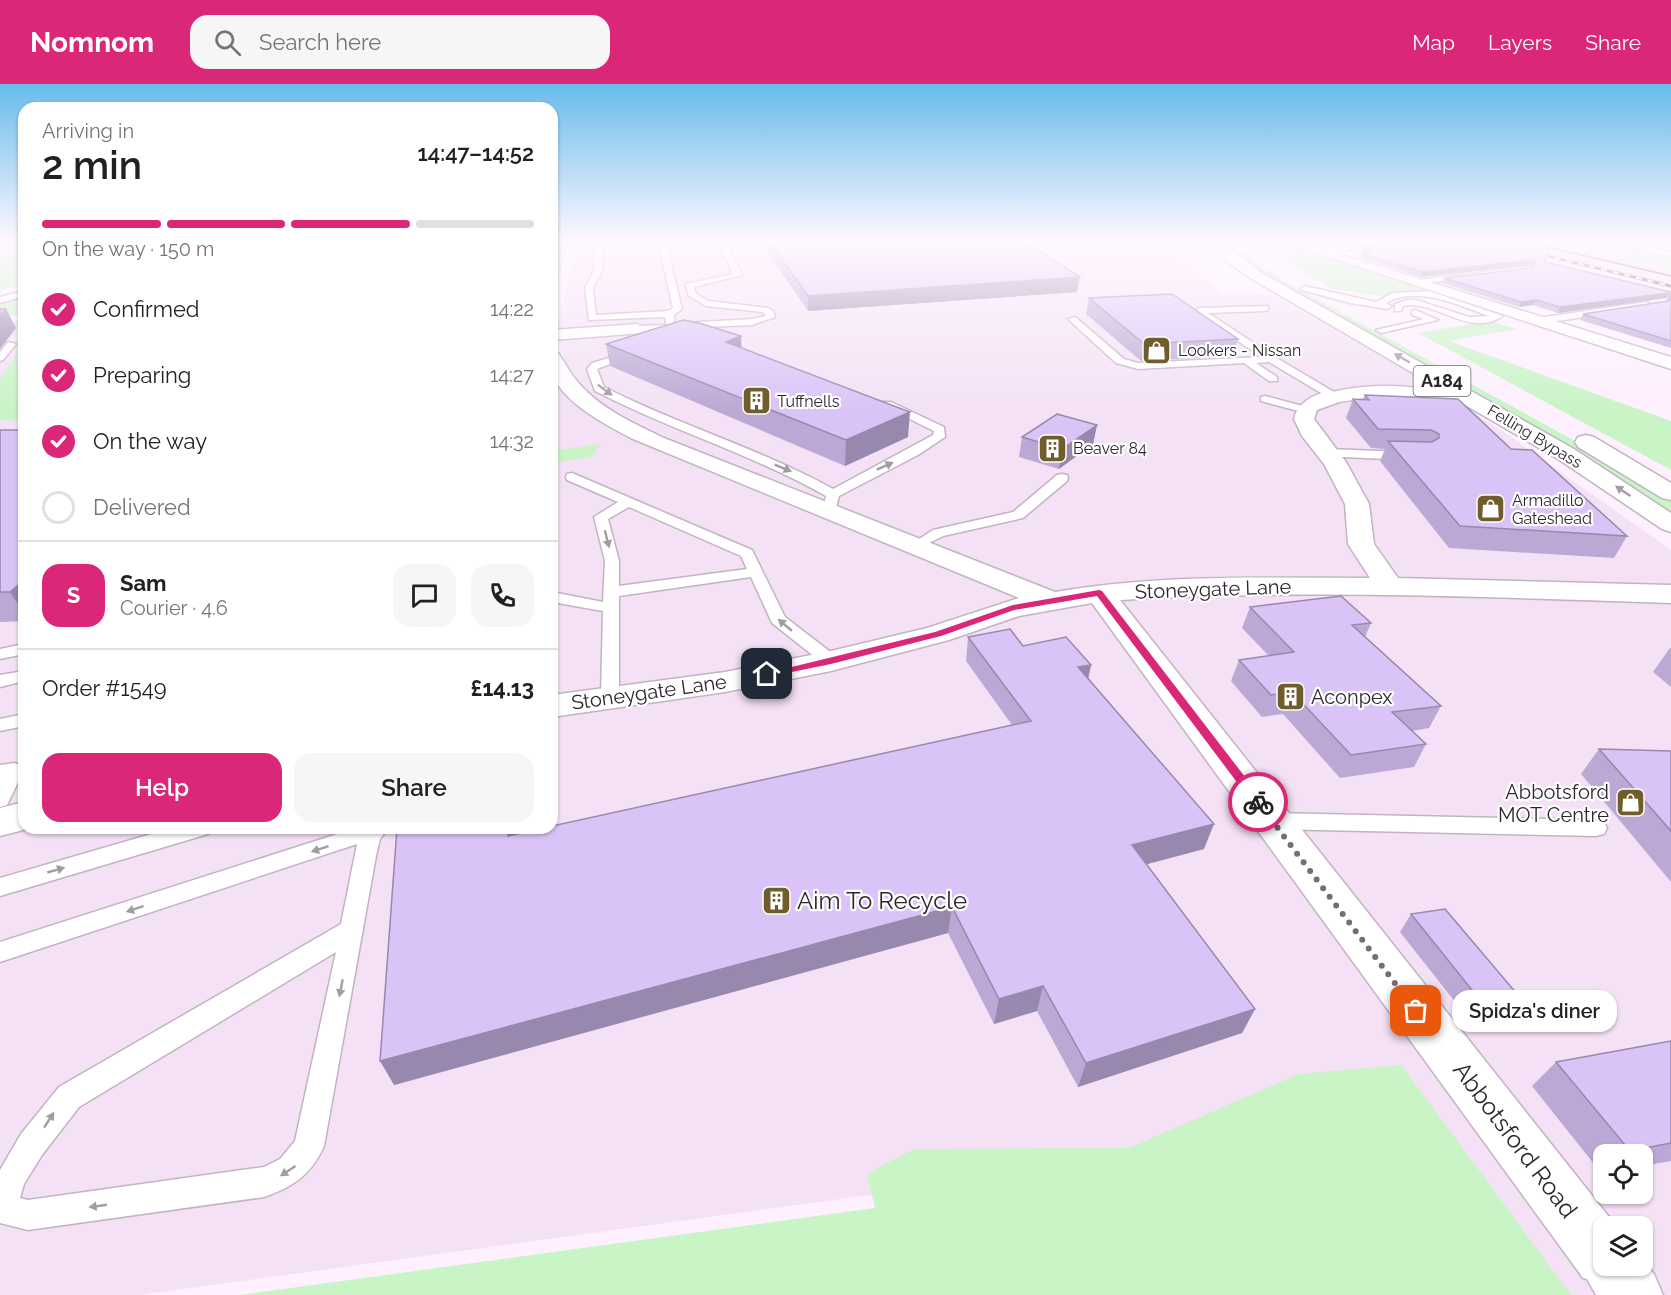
<!DOCTYPE html>
<html lang="en">
<head>
<meta charset="utf-8">
<style>
	body { margin:0; font-family:Raleway,sans-serif; background:#f6f6f6; color:#202124; height:100vh; display:flex; flex-direction:column; font-size:22px; white-space:nowrap }
	* { box-sizing:border-box; margin:0 }
	p { font-size:20px; color:#757577 }
	.icon { flex:none; width:33px; height:33px; fill:none; stroke:currentColor; stroke-width:2; stroke-linecap:round; stroke-linejoin:round }
	.map { position:relative; flex:1; overflow:hidden }
	.sheet { position:absolute; left:18px; top:18px; width:540px; height:732px; display:flex; flex-direction:column; background:#fff; border-radius:18px; box-shadow:0 2px 4px #0004 }
	.sheet>* { flex:none }
	.buttons { position:absolute; left:1593px; top:1060px; display:grid; gap:12px }
	.buttons a { display:grid; place-items:center; width:60px; height:60px; border-radius:12px; background:#fff; box-shadow:0 2px 4px #0004; font-size:30px }
	.pin { position:absolute; display:grid; place-items:center; width:51px; height:51px; color:#fff; margin:-26px; border-radius:12px; box-shadow:0 3px 9px #0006 }
	.courier { position:absolute; display:grid; place-items:center; width:60px; height:60px; margin:-30px; border:4px solid #db2777; border-radius:50%; background:#fff; color:#222; box-shadow:0 2px 8px #0007 }
	.bubble { position:absolute; height:42px; border-radius:18px; background:#fff; box-shadow:0 2px 4px #0004; font-size:20px; font-weight:600; line-height:42px; text-align:center }
	.headline em { font-style:normal; font-weight:600 }
	.headline div { display:flex; flex-direction:column-reverse }
	.headline { display:flex; align-items:center; justify-content:space-between; height:102px; padding:0 24px }
	h1 { font-size:39px; font-weight:600; line-height:45px }
	.bar { display:grid; grid-template-columns:repeat(4,1fr); gap:9px 6px; align-content:center; height:72px; padding:0 24px }
	.bar i { height:8px; border-radius:4px; background:#e0e0e0 }
	.bar .on { background:#db2777 }
	.bar p { grid-column:span 4 }
	.line { display:flex; align-items:center; gap:15px; padding:0 24px; border-top:2px solid #e0e0e0 }
	.line div { flex:1 }
	.round { display:grid; place-items:center; flex:none; width:63px; height:63px; border-radius:18px; background:#f6f6f6 }
	ol { padding:0 24px; list-style:none }
	li { display:flex; align-items:center; gap:18px; height:66px }
	li p { margin-inline-start:auto }
	li .icon { padding:6px; border-radius:50%; background:#db2777; color:#fff; stroke-width:4 }
	li:last-child { color:#757577 }
	li i { width:33px; height:33px; border:3px solid #e0e0e0; border-radius:50% }
	.primary-button { display:flex; gap:12px; margin-top:auto; padding:12px 24px }
	.primary-button a { flex:1; height:69px; border-radius:18px; background:#db2777; color:#fff; font-size:24px; font-weight:600; line-height:69px; text-align:center }
	.primary-button a+a { background:#f6f6f6; color:#202124 }
	header { display:flex; align-items:center; gap:36px; box-sizing:border-box; height:84px; padding:0 30px; background:#db2777; color:#fff }
	header strong { font-size:28px }
	nav { display:flex; gap:33px; margin-inline-start:auto; font-size:21px }
	.search { width:420px; height:54px; background:#f6f6f6; display:flex; align-items:center; gap:15px; box-sizing:border-box; padding:0 21px; border-radius:18px; color:#757577; font-size:22px }
	.map>svg:first-child { display:block }
</style>
</head>
<body>
<header>
<strong>Nomnom</strong>
<div class="search"><svg class="icon" aria-label="search" viewBox="0 0 24 24"><circle cx="10" cy="10" r="6"/><path d="M15 15l6 6"/></svg>Search here</div>
<nav><a>Map</a><a>Layers</a><a>Share</a></nav>
</header>
<div class="map">
<svg width="1671" height="1211" viewBox="0 0 1671 1211">
	<rect width="100%" height="100%" fill="#fef0fe"/>
	<path fill="#f4e1f5" fill-rule="evenodd" d="M586 157H1162L1221 210 1246 208 1277 213 1417 293 1498 344 1671 466V1211H1550L1424 1035 140 1211H0V325L24 330V744H552V297L577 293 565 279 557 239 576 168ZM1604 1071H1642V1110H1604ZM1604 1143H1642V1182H1604Z
		M1543 157 1671 187V205L1536 171Z
		M0 238H24V269L0 309Z"/>
	<path fill="#c8f4c6" d="M0 157H24V199L0 207Z
		M552 157H574C560 171 563 193 552 208Z
		M1221 157H1229L1258 180 1295 203 1575 357 1671 418V429L1560 357 1286 204 1250 180Z
		M1272 157H1278L1424 206 1381 212 1332 205 1270 167Z
		M1541 157H1595L1671 174V185Z
		M24 213V230L0 233V217Z
		M1490 237 1517 245 1449 257 1671 337V386L1418 249Z
		M24 260V337L0 336V295Z
		M601 360 591 373 552 379V367Z
		M1401 981 1571 1211H240L875 1124 867 1090 914 1065 1129 1064 1299 990Z"/>
	<g fill="none" stroke-linecap="round" stroke-linejoin="round">
		<defs>
			<path id="service" d="M661 157H668L667 162 682 225 674 231V245L637 248 632 245 637 242 666 241 665 233 589 236 585 204 594 187 595 166 599 164 603 166 602 187 593 204 596 231 667 227 673 224 659 162Z
				M1621 157 1671 168V172L1609 158Z
				M724 161 728 163 742 191 694 203 696 210 708 217 768 224 773 227 775 233 752 241 681 244V240L684 239 752 235 766 232 763 228 706 222 688 211 686 200 733 190 720 163Z
				M1338 164 1360 170 1361 172 1357 174 1338 168 1320 170 1316 168Z
				M1528 183H1531V187L1415 200 1411 198 1415 196Z
				M1305 202 1376 218 1392 209 1429 207 1503 232C1469 255 1436 215 1403 222L1401 227H1395V220L1407 216H1416L1469 233 1489 232C1457 221 1418 201 1386 219L1392 222 1388 225 1350 219 1302 206 1301 204Z
				M24 207V212L0 219V213Z
				M1646 218 1649 219V223L1538 240 1534 237 1538 234Z
				M1268 222V226L1265 227 1208 229 1275 273 1339 311V315H1331L1269 278 1256 279 1277 293V297H1269L1244 279 1138 285 1116 279 1068 235 1075 233 1124 275 1138 279 1261 273 1195 227 1199 224Z
				M1415 226 1438 236 1381 249 1376 246 1424 235 1412 231V227Z
				M8 258 16 260 3 276 0 277V268Z
				M628 268 636 270 597 285 604 303C678 341 759 364 833 405L933 351 934 347 883 322V318H891L944 343 945 353 918 371 839 412 834 431H824L822 428 826 412C752 370 670 346 595 307L587 285 592 279Z
				M1265 312 1310 324 1312 326 1306 329 1261 317V313Z
				M1328 365 1406 368 1412 372 1406 376 1324 372 1322 369Z
				M572 389 752 466 785 533 837 573 840 577 837 581H825L772 539 751 493 619 512V614L616 618H604L601 614 603 527 552 518V508L603 518 605 477 594 433 618 418 567 396 566 393 567 390ZM629 423 741 472 747 485 619 502V477L608 435Z
				M1062 390 1067 391 1068 394 1067 397 1023 434 943 452 915 466 908 462 933 446 1013 428 1057 391Z
				M24 560V570L0 575V565Z
				M24 587V597L0 603V591Z
				M24 630V642L0 647V635Z
				M14 679 21 681 24 686 7 721 0 723V681Z
				M1273 729 1596 736 1604 738 1607 744 1604 750 1596 752 1273 745 1265 743 1262 737 1265 731Z
				M172 744H211L208 750 0 812V794Z
				M356 744H388L380 755 376 772 324 1062C311 1091 293 1103 264 1113L28 1146 0 1139V1086L21 1050 59 1003 341 840 357 760 0 878V858ZM336 868 295 1057 280 1075 264 1083 28 1116 20 1114 24 1100 42 1071 79 1023Z"/>
			<path id="minor" d="M1280 157H1301L1326 165 1327 161 1351 157H1389L1383 161 1344 166 1340 170 1671 273V285Z"/>
			<path id="tertiary" d="M637 240 645 245 643 249 552 256V246Z
				M552 268 558 269C565 278 569 288 577 297 599 324 633 339 664 354L1055 508C1159 490 1265 494 1370 494L1348 460 1345 420 1324 380 1302 352 1294 335C1298 316 1323 304 1342 309L1345 313 1342 317 1317 326 1314 335 1346 378 1369 420 1374 460 1398 494 1671 501V519C1487 513 1303 505 1120 516L1617 1143H1604V1182H1642V1175L1654 1190 1663 1211H1596L1587 1195 1583 1194 1092 519 1019 532 949 556 831 587 725 608 552 633V611L725 588 831 567 927 544 1019 514 633 355C608 342 563 319 553 291 550 285 552 274 552 268Z
				M24 718V744H31L0 752V724Z"/>
			<path id="trunk" d="M1206 157H1220L1262 189 1574 365 1671 429V448L1662 445 1558 375 1467 322C1456 328 1427 316 1413 315 1397 313 1381 312 1365 314 1353 315 1340 320 1328 317L1325 313 1328 309C1368 299 1407 300 1447 309L1252 195 1222 174Z
				M1586 351 1594 353 1671 399V416L1662 414 1578 363 1575 358 1578 353Z"/>
		</defs>
		<use href="#service" stroke="#c1b4c2" stroke-width="3"/>
		<use href="#minor" stroke="#c1b4c2" stroke-width="3"/>
		<use href="#tertiary" stroke="#c1b4c2" stroke-width="3"/>
		<use href="#trunk" stroke="#c1b4c2" stroke-width="3"/>
		<use href="#service" fill="#fff" fill-rule="evenodd"/>
		<use href="#minor" fill="#fff" fill-rule="evenodd"/>
		<use href="#tertiary" fill="#fff" fill-rule="evenodd"/>
		<use href="#trunk" fill="#fff" fill-rule="evenodd"/>
		<path stroke="#595259" stroke-width="1.5" d="M1522 157 1671 192"/>
		<defs>
			<path id="rail" d="M1531 168 1671 202"/>
		</defs>
		<use href="#rail" stroke="#595259" stroke-width="3"/>
		<use href="#rail" stroke="#fff" stroke-width="2" stroke-dasharray="6" stroke-linecap="butt"/>
	</g>
	<path fill="#bba8d4" d="M760 157H1023L1080 193 1077 208 808 227Z
		M1399 157 1545 178 1671 208V264L1580 236 1583 230 1667 217 1666 214 1558 229 1533 221 1519 223 1442 199 1444 194 1533 184V183L1531 181 1421 193 1361 174 1364 169 1361 168 1362 163Z
		M1637 157H1652L1650 160Z
		M1089 214 1238 255 1233 272 1141 277 1086 230Z
		M606 260 742 264 908 353 845 382 610 282Z
		M1365 311 1511 365 1627 452 1614 474 1449 464 1380 377 1385 365 1371 364 1346 334 1353 315H1363Z
		M1097 341 1093 360 1059 385 1019 373 1022 353Z
		M0 346H24V537L0 538Z
		M1250 523 1371 539 1365 553 1441 622 1429 644 1412 647 1426 660 1414 683 1340 694 1283 630 1262 633 1231 597 1239 576 1269 572 1242 544Z
		M968 553 1023 562 1091 581 1088 594 1204 765 1147 780 1255 925 1242 949 1078 1003 1037 927 994 940 948 849 394 1001 515 750 1012 641 966 577Z
		M1670 564H1671V603L1653 588Z
		M1599 665 1671 667V798L1581 690Z
		M1411 830 1517 910 1503 927 1467 933 1400 848Z
		M1671 957V1077L1642 1082V1071H1604V1090H1602L1532 1002 1556 978Z"/>
	<path fill="#9988ad" d="M1533 176 1531 181 1421 193 1423 188Z
		M1080 193 1077 208 808 227V212Z
		M1669 209 1666 214 1558 229 1560 223Z
		M1536 216 1533 221 1519 223 1521 218Z
		M6 225 16 244 0 265V232Z
		M741 252 742 274 726 258Z
		M910 328 908 353 845 382 846 356Z
		M1097 341 1093 360 1059 385 1062 365Z
		M24 496V529L10 508Z
		M1091 581 1086 605 1078 583Z
		M1214 740 1204 765 1125 786 1132 761Z
		M508 744H515L517 777 508 752Z
		M952 823 948 849 394 1001 380 977Z
		M1043 902 1037 927 994 940 999 915Z
		M1255 925 1242 949 1078 1003 1086 979Z"/>
	<path fill="#dac3f7" stroke="#9988ad" stroke-width="1.5" d="M769 157H1023L1080 193 808 212Z
		M1399 157H1550L1545 178 1671 208V257L1583 230 1668 217 1670 215 1669 209 1560 223 1536 216 1521 218 1444 194 1533 184 1535 178 1533 176 1423 188 1363 170 1370 167 1362 163Z
		M1172 210 1238 255 1144 260 1089 214Z
		M0 225H6L0 232Z
		M683 236 699 239 741 252 726 258 910 328 846 356 606 260Z
		M1365 311 1458 315 1511 365 1532 366 1627 452 1460 442 1388 357 1432 358 1439 354V350L1431 346 1378 345 1353 315 1369 316Z
		M1057 330 1097 341 1062 365 1022 353Z
		M0 346H24V496L10 508H0Z
		M1341 512 1371 539 1352 541 1441 622 1392 628 1426 660 1351 671 1292 608 1271 611 1239 576 1294 568 1250 523Z
		M1010 545 1023 562 1066 553 1091 581 1078 583 1214 740 1132 761 1255 925 1086 979 1043 902 999 915 952 823 380 977 397 744H508V752L543 744H552V742L1031 637 968 553Z
		M1599 665 1671 667V747Z
		M1445 825 1517 910 1480 916 1411 830Z
		M1671 957V1059L1630 1067 1556 978Z"/>
	<defs><path id="oneway-solid" d="M-6-.8H1V-3.2L6.5 0L1 3.2V.8H-6Z" transform="scale(1.5)"/></defs>
	<g fill="#a09ea0">
		<use href="#oneway-solid" transform="translate(1402 274) rotate(-150)"/>
		<use href="#oneway-solid" transform="translate(605 306) rotate(37)"/>
		<use href="#oneway-solid" transform="translate(885 382) rotate(-24)"/>
		<use href="#oneway-solid" transform="translate(783 384) rotate(22)"/>
		<use href="#oneway-solid" transform="translate(1623 407) rotate(-146)"/>
		<use href="#oneway-solid" transform="translate(607 455) rotate(76)"/>
		<use href="#oneway-solid" transform="translate(785 541) rotate(-140)"/>
		<use href="#oneway-solid" transform="translate(320 765) rotate(162)"/>
		<use href="#oneway-solid" transform="translate(56 786) rotate(-16)"/>
		<use href="#oneway-solid" transform="translate(135 825) rotate(162)"/>
		<use href="#oneway-solid" transform="translate(341 904) rotate(101)"/>
		<use href="#oneway-solid" transform="translate(49 1036) rotate(-57)"/>
		<use href="#oneway-solid" transform="translate(288 1087) rotate(147)"/>
		<use href="#oneway-solid" transform="translate(98 1122) rotate(172)"/>
	</g>
	<linearGradient id="sky" x2="0" y2="1"><stop stop-color="#67bbeb"/><stop offset="0.48" stop-color="#fff8ff"/><stop offset="1" stop-color="#fff8ff" stop-opacity="0"/></linearGradient>
	<rect width="1671" height="327" fill="url(#sky)"/>
	<path fill="#db2777" d="M1099 506 1102 507 1262 715V721H1254L1097 512 1014 526 941 552 831 580 767 593 763 590 935 548 1013 521Z"/>
	<g fill="none" stroke-linecap="round" stroke-linejoin="round">
		<path stroke="#766d76" stroke-width="6" stroke-dasharray="0 10.8" d="M1258 718 1416 927"/>
	</g>
	<defs>
		<symbol id="shop-square" viewBox="-11 -11 22 22"><rect x="-9" y="-9" width="18" height="18" rx="4" fill="#6f5e2c" stroke="#fff"/><path d="M-5-2.5h2.3a2.7 3.5 0 0 1 5.4 0H5L5.5 6h-11ZM-1.5-2.5h3a1.5 2.3 0 0 0-3 0Z" fill="#fff"/></symbol>
		<symbol id="building-square" viewBox="-11 -11 22 22"><rect x="-9" y="-9" width="18" height="18" rx="4" fill="#6f5e2c" stroke="#fff"/><path d="M-4-6H4V6H1V3H-1V6H-4ZM-2.5-4.3h1.7v1.8h-1.7ZM.8-4.3h1.7v1.8H.8ZM-2.5-1h1.7V.8h-1.7ZM.8-1h1.7V.8H.8Z" fill="#fff"/></symbol>
	</defs>
	<g fill-rule="evenodd">
		<use href="#shop-square" x="1140" y="250" width="33" height="33"/>
		<use href="#building-square" x="740" y="300" width="33" height="33"/>
		<use href="#building-square" x="1036" y="348" width="33" height="33"/>
		<use href="#shop-square" x="1474" y="408" width="33" height="33"/>
		<use href="#building-square" x="1274" y="596" width="33" height="33"/>
		<use href="#shop-square" x="1614" y="702" width="33" height="33"/>
		<use href="#building-square" x="760" y="800" width="33" height="33"/>
	</g>
	<g text-anchor="middle" stroke-width="4.5" stroke-linejoin="round" paint-order="stroke">
		<g font-size="16" fill="#2c272c" stroke="#fff" text-anchor="start">
			<text x="1178" y="272">Lookers - Nissan</text>
			<text x="777" y="323">Tuffnells</text>
			<text x="1073" y="370">Beaver 84</text>
			<text x="1512" y="422">Armadillo<tspan x="1512" dy="18">Gateshead</tspan></text>
		</g>
		<g font-size="16" fill="#2c272c" stroke="#fff">
			<text transform="translate(1535 352) rotate(31)" y="6">Felling Bypass</text>
		</g>
		<rect fill="#fff" stroke="#6b686b" stroke-width="1.5" x="1413.5" y="282" width="57" height="30" rx="4.5"/>
		<g font-size="18" font-weight="bold" fill="#2c272c">
			<text x="1442" y="303">A184</text>
		</g>
		<g font-size="20" fill="#2c272c" stroke="#fff">
			<text transform="translate(1213 505) rotate(-2)" y="7">Stoneygate Lane</text>
			<text transform="translate(649 608) rotate(-8)" y="7">Stoneygate Lane</text>
		</g>
		<g font-size="20" fill="#2c272c" stroke="#fff" text-anchor="start">
			<text x="1311" y="620">Aconpex</text>
			<text x="1609" y="715" text-anchor="end">Abbotsford<tspan x="1609" dy="23">MOT Centre</tspan></text>
		</g>
		<g font-size="24" fill="#2c272c" stroke="#fff" text-anchor="start">
			<text x="797" y="825">Aim To Recycle</text>
		</g>
		<g font-size="24" fill="#2c272c" stroke="#fff">
			<text transform="translate(1515 1056) rotate(53)" y="8">Abbotsford Road</text>
		</g>
	</g>
</svg>
<div class="buttons">
<a><svg class="icon" aria-label="locate" viewBox="0 0 24 24"><circle cx="12" cy="12" r="6"/><path d="M12 2v4M12 18v4M2 12h4M18 12h4"/></svg></a>
<a><svg class="icon" aria-label="layers" viewBox="0 0 24 24"><path d="M12 4l9 5-9 5-9-5zM3 14l9 5 9-5"/></svg></a>
</div>
<div class="pin" style="left:1416px;top:927px;background:#ea580c"><svg class="icon" aria-label="bag" viewBox="0 0 24 24"><path d="M5 8h14l-1 12H6zM9 8a3 3 0 0 1 6 0"/></svg></div>
<div class="pin" style="left:767px;top:590px;background:#1f2937"><svg class="icon" aria-label="home" viewBox="0 0 24 24"><path d="M3 11l9-7 9 7M6 9v11h12V9"/></svg></div>
<div class="courier" style="left:1258px;top:718px"><svg class="icon" aria-label="bike" viewBox="0 0 24 24"><circle cx="6" cy="16" r="4"/><circle cx="18" cy="16" r="4"/><path d="M6 16l4-8h5l3 8M10 8l3 8H6M13 5h3"/></svg></div>
<div class="bubble" style="left:1452px;top:906px;width:165px">Spidza's diner</div>
<section class="sheet">
<div class="headline"><div><h1>2 min</h1><p>Arriving in</p></div><em>14:47–14:52</em></div>
<div class="bar"><i class="on"></i><i class="on"></i><i class="on"></i><i></i><p>On the way · 150 m</p></div>
<ol>
<li><svg class="icon" aria-label="check" viewBox="0 0 24 24"><path d="M5 12l5 5 9-10"/></svg>Confirmed<p>14:22</p></li>
<li><svg class="icon" aria-label="check" viewBox="0 0 24 24"><path d="M5 12l5 5 9-10"/></svg>Preparing<p>14:27</p></li>
<li><svg class="icon" aria-label="check" viewBox="0 0 24 24"><path d="M5 12l5 5 9-10"/></svg>On the way<p>14:32</p></li>
<li><i></i>Delivered</li>
</ol>
<div class="line" style="height:108px"><b class="round" style="background:#db2777;color:#fff">S</b><div><b>Sam</b><p>Courier · 4.6</p></div><a class="round"><svg class="icon" aria-label="chat" viewBox="0 0 24 24"><path d="M4 5h16v11H9l-5 4z"/></svg></a><a class="round"><svg class="icon" aria-label="phone" viewBox="0 0 24 24"><path d="M5 4h4l2 5-3 2q2 4 5 5l2-3 5 2v4C11 20 4 13 5 4z"/></svg></a></div>
<div class="line" style="height:78px"><div>Order #1549</div><b>£14.13</b></div>
<div class="primary-button"><a>Help</a><a>Share</a></div>
</section>
</div>
</body>
</html>
